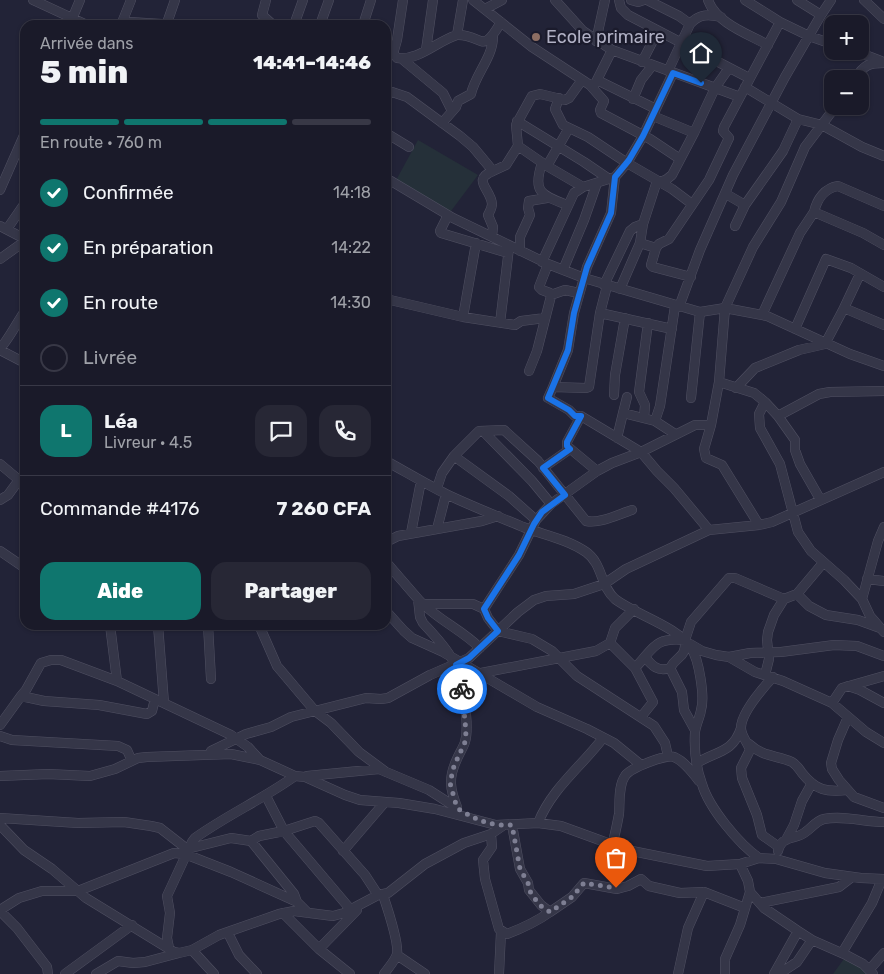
<!DOCTYPE html>
<html lang="fr">
<head>
<meta charset="utf-8">
<style>
	body { margin:0; font-family:Rubik,sans-serif; background:#272735; color:#f1f3f6; height:100vh; display:flex; flex-direction:column; font-size:19px; white-space:nowrap }
	* { box-sizing:border-box; margin:0 }
	p { font-size:16px; color:#9fa1a8 }
	.icon { flex:none; width:28px; height:28px; fill:none; stroke:currentColor; stroke-width:2; stroke-linecap:round; stroke-linejoin:round }
	.map { position:relative; flex:1; overflow:hidden }
	.drawer { position:absolute; left:20px; top:20px; width:371px; height:610px; display:flex; flex-direction:column; background:#1a1a29; border-radius:15px; box-shadow:0 1px 4px #0004,0 0 0 1px #383846 }
	.drawer>* { flex:none }
	.fabs { position:absolute; left:824px; top:15px; display:grid; gap:10px }
	.fabs a { display:grid; place-items:center; width:45px; height:45px; border-radius:10px; background:#1a1a29; box-shadow:0 1px 4px #0004,0 0 0 1px #383846; font-size:25px }
	.pin { position:absolute; display:grid; place-items:center; width:42px; height:42px; color:#fff; margin:-51px -21px; border-radius:50% 50% 50% 0; rotate:-45deg; box-shadow:0 0 5px #0007 }
	.pin .icon { rotate:45deg }
	.courier { position:absolute; display:grid; place-items:center; width:50px; height:50px; margin:-25px; border:4px solid #1a73e8; border-radius:50%; background:#fff; color:#222; box-shadow:0 1px 6px #0007 }
	.headline em { font-style:normal; font-weight:800 }
	.headline div { display:flex; flex-direction:column-reverse }
	.headline { display:flex; align-items:center; justify-content:space-between; height:85px; padding:0 20px }
	h1 { font-size:32px; font-weight:800; line-height:38px }
	.bar { display:grid; grid-template-columns:repeat(4,1fr); gap:8px 5px; align-content:center; height:60px; padding:0 20px }
	.bar i { height:6px; border-radius:4px; background:#383846 }
	.bar .active { background:#0f766e }
	.bar p { grid-column:span 4 }
	.line { display:flex; align-items:center; gap:12px; padding:0 20px; border-top:1px solid #383846 }
	.line div { flex:1 }
	.round { display:grid; place-items:center; flex:none; width:52px; height:52px; border-radius:15px; background:#272735 }
	ol { padding:0 20px; list-style:none }
	li { display:flex; align-items:center; gap:15px; height:55px }
	li p { margin-inline-start:auto }
	li .icon { padding:5px; border-radius:50%; background:#0f766e; color:#fff; stroke-width:4 }
	li:last-child { color:#9fa1a8 }
	li i { width:28px; height:28px; border:2px solid #383846; border-radius:50% }
	.action { display:flex; gap:10px; margin-top:auto; padding:10px 20px }
	.action a { flex:1; height:58px; border-radius:15px; background:#0f766e; color:#fff; font-size:20px; font-weight:800; line-height:58px; text-align:center }
	.action a+a { background:#272735; color:#f1f3f6 }
	.map>svg:first-child { display:block }
</style>
</head>
<body>
<div class="map">
<svg width="884" height="974" viewBox="0 0 884 974">
	<rect width="100%" height="100%" fill="#222337"/>
	<path fill="#253039" d="M418 140 478 175 448 215 394 184Z
		M846 956 873 974H833Z"/>
	<g fill="none" stroke-linecap="round" stroke-linejoin="round">
		<defs>
			<path id="minor" d="M33 0 87 25
				M266 0 262 15 271 23V25
				M473 0 532 47 590 85 595 84 612 50
				M555 0 583 31 612 50 740 97
				M619 0 621 8 628 15 749 78
				M631 0 638 2 644 0
				M647 0 679 16 690 24
				M708 0C716 23 748 34 768 45
				M745 0 780 22 809 36 832 44
				M797 0 821 15
				M864 0 884 19
				M485 9 502 0
				M72 19 80 0
				M167 23 175 0
				M104 25 130 22 178 25
				M121 25 131 0
				M294 25 303 0
				M320 25 329 0
				M363 25 371 0
				M457 35 463 0
				M596 41 605 0
				M386 44 397 58C419 61 437 41 457 35 483 34 481 57 501 22
				M426 50 433 0
				M855 51 881 61
				M393 54 397 40 403 0
				M402 59 443 93 452 111
				M642 62 658 31
				M668 71 690 24C699 14 708 14 721 17
				M855 79C864 65 868 63 884 63
				M582 80 569 98 565 100 540 94 532 96 516 125 518 146 547 166 583 187
				M597 80 656 109
				M590 85 604 101 600 110 601 113 650 139 680 159
				M745 87 798 119 822 125 862 147 884 156
				M386 94 392 92 407 97 460 136 473 147 493 171C471 180 491 189 492 204 492 208 490 211 488 215L493 227 492 236
				M559 98 555 109 563 125 588 137 627 163 643 136 673 73
				M633 99 641 80 652 66
				M653 116 694 133
				M517 121 584 162 609 179
				M442 123 456 107 458 101 471 94C475 75 493 57 493 37
				M386 133 409 147
				M542 163C532 193 542 195 567 205
				M547 166 569 128
				M493 171 506 165 518 146
				M386 178 453 218 548 264 584 278 700 312 725 308 767 316 850 354 884 366
				M0 190 25 133
				M726 194 745 205
				M814 212C817 199 825 188 838 186L884 206
				M448 215 440 231 441 233 508 253
				M0 226 25 239
				M735 226 745 205 783 151 798 119
				M7 229 25 203
				M640 243 643 224 656 184 667 179 672 175 694 133 715 88 729 68
				M656 248 651 265 653 267 691 277
				M520 251V237L530 215 528 208 529 201 547 198
				M0 259 25 241
				M542 262 574 193 583 187 615 177
				M563 270 584 220 597 183
				M604 285 630 231 635 227 643 224
				M620 289 640 243 656 248 659 244 669 239 709 180 728 140 729 138 723 131 724 127 780 22
				M551 295 565 290 579 293
				M386 299 463 317 515 325 521 321 545 318
				M679 307 700 250 733 175 785 77 821 15 831 0
				M844 308 860 274
				M600 313 672 329
				M762 315 800 233 814 212 863 233 884 245
				M463 317 476 243
				M500 323 509 248
				M795 329 826 259 851 268 884 287
				M0 348C6 344 19 319 25 311
				M0 350 25 363
				M529 371 537 351 551 296 550 293 542 290 539 287 548 264
				M719 382 754 393 765 402 778 416 819 394 830 392 884 391
				M553 387 568 350 574 313 587 267 611 213 615 177 627 163 672 189 692 204
				M736 388 755 368 799 350 825 344 844 308 884 325
				M614 395 615 375 625 318
				M691 398 700 312
				M765 402 759 414 760 428 780 464 798 532 811 551 844 580 862 599 870 616 884 632
				M623 413 627 397
				M581 416 641 452 657 471 674 488 709 530
				M778 416 795 440V450L800 464 820 499
				M644 418 645 405 639 392 648 323
				M655 421 660 406 675 306
				M711 425 704 449 706 458 722 465 759 525
				M483 431 532 481 551 504
				M617 438 623 413 655 421 675 434
				M386 461C406 472 426 484 446 494 471 506 497 516 523 527 544 535 567 539 586 552 603 564 600 586 615 599 636 615 677 626 691 648 699 659 705 697 701 710 700 717 696 724 695 732 694 749 696 768 702 784 709 808 739 844 759 858
				M0 464 25 485
				M543 468 570 449
				M597 471 567 446V442L581 416H575L569 410 548 398 553 387 586 388 589 387 600 313 607 286
				M437 488 442 473 454 456
				M0 500 8 495 19 480
				M536 520 509 496 454 456 479 431 504 430 538 461 586 521C600 524 619 514 632 510
				M437 529 446 494
				M411 533 421 481
				M386 542 398 536 482 521 498 516
				M0 551 25 568
				M386 562 418 599 420 617 423 623C433 634 445 646 452 659 462 675 470 724 465 742 463 748 459 754 457 759 448 778 450 789 457 807
				M867 579 884 581
				M797 594 809 606 826 615 858 620 880 628
				M418 599C436 619 461 629 480 648
				M862 599 878 541 884 527
				M422 604H473L484 609
				M386 611 404 631 412 638 443 652 537 707 587 729 614 743 641 765
				M110 625 117 681
				M158 625 164 703
				M208 625 211 679
				M259 625 277 666 315 711 331 723 359 752 386 772
				M685 640 691 622 729 578H735L784 599
				M610 643 635 668 653 702 641 717
				M690 644 702 651 716 655 729 657 750 653 781 652 834 645 857 646 884 656
				M645 657C652 666 658 672 670 668
				M729 657 755 672 783 681 832 703 866 732 884 743
				M635 668C654 648 654 637 685 640 686 659 678 654 670 668L682 692 684 710 695 730
				M481 673 596 651 610 643 615 628 634 609
				M765 675 769 659 767 640 768 632 774 615 784 599 797 594 823 563
				M773 677C763 688 741 713 741 728 741 736 748 743 750 750L741 768 742 778 757 815 762 835 779 847
				M848 686 860 690 884 703
				M21 696 26 690 41 663 51 660H61L117 681 231 735 248 747 259 759
				M832 703 842 688 884 676
				M848 717 838 740 831 763 832 769 839 780 854 797 884 808
				M0 725 21 696 44 701 99 705 147 714 152 711 155 699
				M0 736 12 740 118 746 127 750 132 761
				M749 744C763 757 776 755 792 762 797 765 799 769 802 773 816 791 827 792 847 790
				M211 751 246 734 271 727 291 717 366 698 381 699 388 698 430 675 469 658 518 612 534 600 546 596 574 594 604 584 626 569 709 530 759 525 772 522 884 472
				M668 756 665 743 654 726 577 676 552 651 532 639 498 631 488 618 484 609 519 555 536 520 551 504 597 471 612 463 641 452 695 425H711L719 382 725 308 753 247 781 202 805 147 836 106
				M697 763C716 751 733 753 741 728
				M0 776 48 774 90 776 115 769 138 758 147 757 231 754 260 760 295 776 305 777 345 795 360 800 399 803 435 809 496 825 538 823 561 826 627 850 707 866 740 864 759 858 776 859 825 873 861 878 884 879
				M307 776 379 769 429 790 457 808
				M266 796 284 831 351 910
				M0 818 78 823 124 822 151 826 160 828 187 849 231 838 251 841
				M538 823C552 788 581 767 603 738
				M0 825 24 850 52 869 86 898 174 952 179 953 192 950 214 974
				M512 825 520 869 528 883 529 890 541 905 550 912 572 897 584 883 617 889 628 886 641 879 649 886 680 893 704 892 745 908
				M491 834 492 847 483 860 485 879 499 929 507 934C523 928 536 922 550 912
				M787 838 794 825 802 801 812 783
				M612 845C615 835 617 825 619 814 620 803 618 786 625 776 630 768 666 754 674 757 684 761 693 773 699 781
				M343 851 385 802
				M778 851C781 839 788 839 798 836 809 833 814 821 824 819 843 815 865 822 884 822
				M750 892 764 908 798 931 812 940 846 955 863 964 873 974
				M383 895C387 907 399 942 397 954 395 961 388 968 384 974
				M297 902 294 894 251 841 259 836 284 831 315 821 319 823 365 875 378 895
				M760 903 839 887 852 877
				M0 910 19 898 42 891H78L174 853 185 854 231 872 297 902 308 913
				M0 911 17 928 47 967 48 974
				M283 913 319 949 350 974
				M228 933 239 955 257 974
				M169 948 167 938 170 913 167 896 192 842 195 838C227 815 263 799 295 776
				M319 949 357 910
				M192 950 219 935 279 914 294 911 333 916 344 913 378 895 388 893 425 864 464 843 491 834 504 825
				M842 953 872 903 882 879
				M397 955 425 974
				M869 970 884 953
				M65 974 132 925
				M96 974 118 961 133 963 145 962 179 953
				M499 974 501 932
				M678 974 688 928 704 892
				M725 974V959L740 925 750 892 748 881 740 864
				M774 974 798 931
				M779 974 797 962 812 940"/>
		</defs>
		<use href="#minor" stroke="#505062" stroke-width="10"/>
		<use href="#minor" stroke="#353648" stroke-width="9"/>
	</g>
	<g fill="none" stroke-linecap="round" stroke-linejoin="round">
		<path stroke="#7e7f93" stroke-width="5" stroke-dasharray="0 9" d="M462 689 466 732 465 742 454 766 450 783 457 808C476 820 489 826 512 825L520 869 528 883 531 894 541 906 550 912 572 897 584 883 616 888"/>
		<path stroke="#1a73e8" stroke-width="6" d="M462 689 456 665 469 658 498 631 488 618 484 609 519 555 534 524 542 512 565 495 543 468 570 449 567 446V442L581 416H575L569 410 548 398 568 350 574 313 587 267 611 213 615 177 629 160 643 136 673 73 701 83"/>
	</g>
	<circle fill="#8d6e63" stroke="#1b1b2c" stroke-width="2" cx="536" cy="37" r="5"/>
	<g text-anchor="middle" stroke-width="4.5" stroke-linejoin="round" paint-order="stroke">
		<g font-size="18" fill="#b0b0c4" stroke="#1b1b2c" text-anchor="start">
			<text x="546" y="43">Ecole primaire</text>
		</g>
	</g>
</svg>
<div class="fabs">
<a>+</a>
<a>−</a>
</div>
<div class="pin" style="left:616px;top:888px;background:#ea580c"><svg class="icon" aria-label="bag" viewBox="0 0 24 24"><path d="M5 8h14l-1 12H6zM9 8a3 3 0 0 1 6 0"/></svg></div>
<div class="pin" style="left:701px;top:83px;background:#1f2937"><svg class="icon" aria-label="home" viewBox="0 0 24 24"><path d="M3 11l9-7 9 7M6 9v11h12V9"/></svg></div>
<div class="courier" style="left:462px;top:689px"><svg class="icon" aria-label="bike" viewBox="0 0 24 24"><circle cx="6" cy="16" r="4"/><circle cx="18" cy="16" r="4"/><path d="M6 16l4-8h5l3 8M10 8l3 8H6M13 5h3"/></svg></div>
<section class="drawer">
<div class="headline"><div><h1>5 min</h1><p>Arrivée dans</p></div><em>14:41–14:46</em></div>
<div class="bar"><i class="active"></i><i class="active"></i><i class="active"></i><i></i><p>En route · 760 m</p></div>
<ol>
<li><svg class="icon" aria-label="check" viewBox="0 0 24 24"><path d="M5 12l5 5 9-10"/></svg>Confirmée<p>14:18</p></li>
<li><svg class="icon" aria-label="check" viewBox="0 0 24 24"><path d="M5 12l5 5 9-10"/></svg>En préparation<p>14:22</p></li>
<li><svg class="icon" aria-label="check" viewBox="0 0 24 24"><path d="M5 12l5 5 9-10"/></svg>En route<p>14:30</p></li>
<li><i></i>Livrée</li>
</ol>
<div class="line" style="height:90px"><b class="round" style="background:#0f766e;color:#fff">L</b><div><b>Léa</b><p>Livreur · 4.5</p></div><a class="round"><svg class="icon" aria-label="chat" viewBox="0 0 24 24"><path d="M4 5h16v11H9l-5 4z"/></svg></a><a class="round"><svg class="icon" aria-label="phone" viewBox="0 0 24 24"><path d="M5 4h4l2 5-3 2q2 4 5 5l2-3 5 2v4C11 20 4 13 5 4z"/></svg></a></div>
<div class="line" style="height:65px"><div>Commande #4176</div><b>7 260 CFA</b></div>
<div class="action"><a>Aide</a><a>Partager</a></div>
</section>
</div>
</body>
</html>
